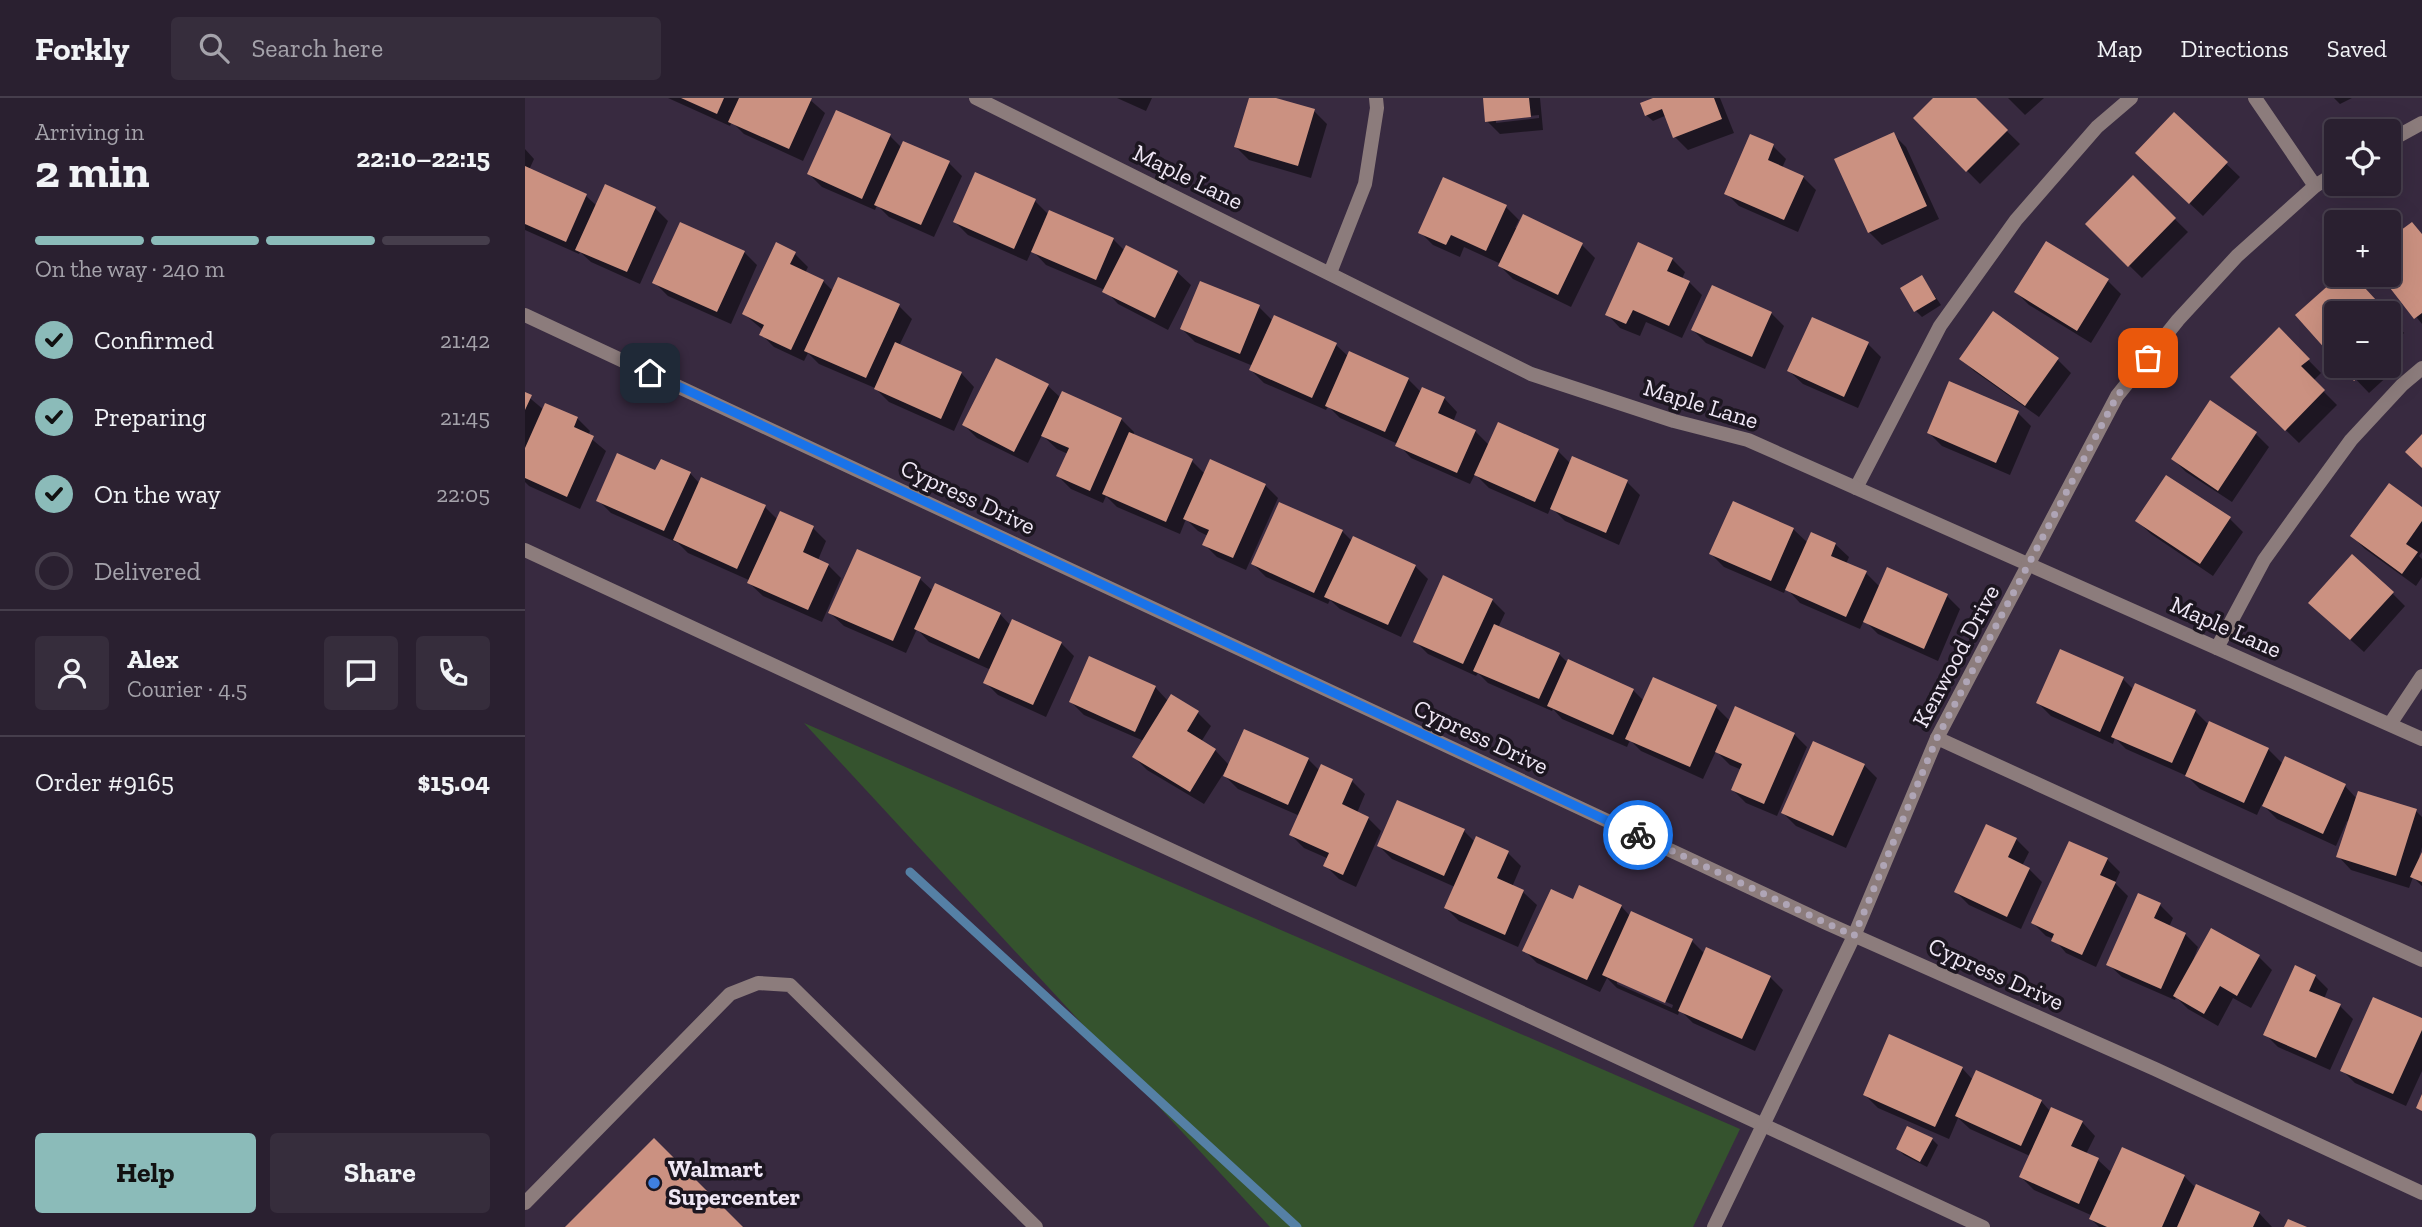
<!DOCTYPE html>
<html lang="en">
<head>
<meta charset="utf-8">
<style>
	body { margin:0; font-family:"Zilla Slab",serif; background:#362d3c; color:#f1f3f6; height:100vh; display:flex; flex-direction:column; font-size:26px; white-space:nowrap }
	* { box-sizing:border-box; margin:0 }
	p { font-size:23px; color:#a5a3ab }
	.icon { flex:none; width:38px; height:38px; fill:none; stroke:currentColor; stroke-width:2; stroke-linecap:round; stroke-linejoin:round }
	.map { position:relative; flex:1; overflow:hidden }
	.details { display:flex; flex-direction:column; background:#2a2030; width:525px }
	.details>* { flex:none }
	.controls { position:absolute; left:1799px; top:21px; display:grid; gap:14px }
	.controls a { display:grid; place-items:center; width:77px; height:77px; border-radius:7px; background:#2a2030; box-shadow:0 7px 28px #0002,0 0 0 2px #463e4c; font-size:35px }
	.pin { position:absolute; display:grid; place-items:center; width:60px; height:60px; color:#fff; margin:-30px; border-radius:14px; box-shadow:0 4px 10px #0006 }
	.courier { position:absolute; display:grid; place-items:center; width:70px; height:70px; margin:-35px; border:5px solid #1a73e8; border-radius:50%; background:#fff; color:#222; box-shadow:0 2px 9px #0007 }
	.overview em { font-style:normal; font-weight:700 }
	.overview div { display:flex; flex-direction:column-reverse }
	.overview { display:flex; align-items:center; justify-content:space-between; height:119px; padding:0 35px }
	h1 { font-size:46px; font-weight:700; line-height:52px }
	.bar { display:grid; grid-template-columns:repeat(4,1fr); gap:10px 7px; align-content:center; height:84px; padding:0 35px }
	.bar i { height:9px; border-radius:5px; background:#463e4c }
	.bar .active { background:#8bbbb9 }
	.bar p { grid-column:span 4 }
	.line { display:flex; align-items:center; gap:18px; padding:0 35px; border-top:2px solid #463e4c }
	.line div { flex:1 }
	.round { display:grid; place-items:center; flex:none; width:74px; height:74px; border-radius:7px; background:#362d3c }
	ol { padding:0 35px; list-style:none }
	li { display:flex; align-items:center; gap:21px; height:77px }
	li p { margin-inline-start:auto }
	li .icon { padding:7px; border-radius:50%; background:#8bbbb9; color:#111; stroke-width:4 }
	li:last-child { color:#a5a3ab }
	li i { width:38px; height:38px; border:4px solid #463e4c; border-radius:50% }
	.button { display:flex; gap:14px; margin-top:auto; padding:14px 35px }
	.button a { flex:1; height:80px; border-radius:7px; background:#8bbbb9; color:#111; font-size:28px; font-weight:700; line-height:80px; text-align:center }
	.button a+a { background:#362d3c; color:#f1f3f6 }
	header { display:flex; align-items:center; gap:42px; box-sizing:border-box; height:98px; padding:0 35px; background:#2a2030; border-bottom:2px solid #463e4c }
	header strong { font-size:33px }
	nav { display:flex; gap:38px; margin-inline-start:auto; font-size:24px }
	.search { width:490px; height:63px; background:#362d3c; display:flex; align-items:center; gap:18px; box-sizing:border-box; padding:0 24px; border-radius:7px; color:#a5a3ab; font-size:26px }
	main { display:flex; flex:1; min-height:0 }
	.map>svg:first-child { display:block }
</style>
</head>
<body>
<header>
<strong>Forkly</strong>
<div class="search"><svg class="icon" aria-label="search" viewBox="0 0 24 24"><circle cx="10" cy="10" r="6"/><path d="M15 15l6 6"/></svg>Search here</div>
<nav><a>Map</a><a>Directions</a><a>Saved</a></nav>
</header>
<main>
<section class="details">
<div class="overview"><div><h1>2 min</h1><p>Arriving in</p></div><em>22:10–22:15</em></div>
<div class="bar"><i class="active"></i><i class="active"></i><i class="active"></i><i></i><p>On the way · 240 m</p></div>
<ol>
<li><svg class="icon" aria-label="check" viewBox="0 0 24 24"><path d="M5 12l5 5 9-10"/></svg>Confirmed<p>21:42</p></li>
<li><svg class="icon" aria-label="check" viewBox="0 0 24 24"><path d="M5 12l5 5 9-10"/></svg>Preparing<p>21:45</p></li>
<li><svg class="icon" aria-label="check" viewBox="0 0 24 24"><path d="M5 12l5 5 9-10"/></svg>On the way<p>22:05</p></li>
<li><i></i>Delivered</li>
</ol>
<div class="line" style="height:126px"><a class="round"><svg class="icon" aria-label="person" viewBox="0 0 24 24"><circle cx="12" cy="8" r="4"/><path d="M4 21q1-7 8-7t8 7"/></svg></a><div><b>Alex</b><p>Courier · 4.5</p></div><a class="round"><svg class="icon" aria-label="chat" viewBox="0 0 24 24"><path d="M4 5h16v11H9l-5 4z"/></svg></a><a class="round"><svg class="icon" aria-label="phone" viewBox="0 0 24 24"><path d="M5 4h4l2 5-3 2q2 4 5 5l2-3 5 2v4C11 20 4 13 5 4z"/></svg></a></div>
<div class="line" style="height:91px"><div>Order #9165</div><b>$15.04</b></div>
<div class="button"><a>Help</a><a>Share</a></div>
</section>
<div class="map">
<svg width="1897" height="1129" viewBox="0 0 1897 1129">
	<rect width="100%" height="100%" fill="#382a40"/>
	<path fill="#35532e" d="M279 625 1215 1031 1168 1129H745Z"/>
	<path fill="#0007" fill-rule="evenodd" d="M143 0H283L300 15 278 63 219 36 207 24 205 28Z
		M592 0H627L621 13Z
		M725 0H745L789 13 802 26 786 80 724 62 711 49Z
		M959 0H1015L1018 32 975 36 962 23ZM1014 17V20L971 25V21Z
		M1135 0H1195L1209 35 1163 52 1150 39 1142 17 1128 23 1121 17Z
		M1411 0H1448L1495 46 1455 86 1390 20Z
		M1483 0H1519L1500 17Z
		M1809 0H1827L1815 6Z
		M1649 16 1715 79 1678 118 1625 68Z
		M1368 36 1381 49 1414 121 1357 147 1344 134Z
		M365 38 377 50 424 65 437 78 409 139 364 119 352 107 350 112 297 89 284 76Z
		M1248 48 1261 61 1257 70 1278 79 1291 92 1273 134 1214 108 1201 95Z
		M0 51 9 61 4 72 61 98 72 108 130 110 143 123 115 186 66 164 55 154 54 156 0 132Z
		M1608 80 1663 134 1617 180 1562 126Z
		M510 103 524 117 588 141 600 153 652 174 666 187 643 232 593 206 580 192 521 167 507 152 502 163 443 137 430 124Z
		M981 109 994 122 990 130 1057 147 1070 160 1046 209 988 181 975 168 976 166 939 149 935 159 908 147 895 134Z
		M1887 126 1897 136V226L1858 177H1864V144Z
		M1521 145 1583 183 1596 196 1566 245 1504 207 1491 194Z
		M219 154 232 167 206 226 143 198 129 184Z
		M270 156 283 169 280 175 298 183 308 193 374 208 387 221 374 248 436 275 449 289 429 333 364 304 350 290 294 266 283 255 279 263 249 249 236 236 238 232 219 216Z
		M1147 161 1160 174 1157 181 1164 184 1177 197 1157 240 1121 224 1115 238 1095 230 1082 216Z
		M1818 177H1826L1862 215H1811V260L1773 217Z
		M1397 179 1416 207 1397 219 1391 213Z
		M734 209 748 223 811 247 824 259 883 281 896 294 898 291 919 300 932 314 928 324 950 333 964 347 1032 352 1046 366 1102 384 1115 397 1094 447 1040 423 1026 409 1023 416 964 390 950 376 945 386 886 360 873 346 815 320 803 308 801 312 739 285 726 272 728 268 670 244 657 231Z
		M1246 215 1259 228 1240 271 1181 245 1168 232Z
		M1864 218 1879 235 1864 249Z
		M1754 232 1796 275 1788 283 1812 307 1774 345 1707 279Z
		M1343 246 1356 259 1333 310 1278 286 1264 273Z
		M1436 260 1533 262 1546 275 1514 319 1449 273Z
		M1818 268H1862L1867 274 1844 295Z
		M523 288 536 300 596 321 609 334 608 338 667 363 680 376 740 387 753 400 721 472 692 459 679 446 683 438 673 433 661 421 655 436 592 409 581 398 578 405 546 391 533 378 543 356 532 351 517 337 503 365 452 340 439 327Z
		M0 296 19 312 52 320 65 333 63 338 81 353 55 411 4 388 0 384Z
		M1685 305 1731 336 1744 349 1707 404 1661 374 1648 361Z
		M1493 315 1506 328 1485 377 1417 348 1404 335Z
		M131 375H165L175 386 240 409 253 422 288 430 301 443 293 462 303 467 316 480 297 524 238 498 224 485 226 483 163 455 153 445 86 415 73 402Z
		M1209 405 1268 431 1283 445 1310 446 1324 459 1321 466 1341 475 1355 489 1363 472 1422 498 1435 511 1413 563 1353 536 1339 522 1335 531 1275 505 1261 490 1259 495 1199 469 1186 456Z
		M1897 411V454L1894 458 1897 461V479L1891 488 1840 451 1827 438Z
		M1705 421 1718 434 1688 478 1626 436 1612 423Z
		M817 433 827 443 890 468 903 481 876 539 815 511 805 502 803 506 741 479 728 466Z
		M333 453 395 481 408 493 475 516 486 528 536 545 549 558 521 619 473 597 460 584 466 572 404 544 392 531 381 555 319 528 305 515Z
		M1867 495 1880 508 1839 554 1798 517Z
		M967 502 980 515 973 530 1034 556 1043 565 1108 592 1119 603 1129 581 1191 609 1205 623 1269 636 1282 649 1252 718 1221 705 1208 692 1217 672 1205 667 1191 653 1178 681 1116 653 1105 642 1102 649 1037 621 1028 611 1027 613 963 585 953 575 951 578 903 556 890 543Z
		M1598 581 1609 592 1670 613 1684 627 1743 651 1758 666 1820 688 1832 701 1891 713 1897 719V749L1894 759 1897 758V788L1888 779 1884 790 1826 772 1813 758 1825 724 1822 723 1811 748 1752 721 1737 706 1732 717 1675 691 1662 678 1601 651 1590 640 1588 646 1526 618 1513 605Z
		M630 589 643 603 646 598 673 615 686 628 676 644 690 652 704 667 679 706 622 672 609 659 619 643 559 617 546 604Z
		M720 633 783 661 795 673 796 669 827 683 840 696 832 715 843 720 856 733 831 789 814 781 801 768 804 761 779 750 766 737 775 718 713 691 700 678Z
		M1339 667 1352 680 1321 750 1271 728 1258 715Z
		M939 733 950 744 952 740 983 755 996 768 987 789 998 794 1012 807 993 849 934 823 921 810 930 789 867 761 854 748Z
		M1491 741 1504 754 1497 768 1504 771 1517 784 1496 831 1444 807 1431 794Z
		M1582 761 1595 774 1590 785 1603 798 1571 869 1541 855 1529 841 1521 838 1508 825Z
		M1049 803 1096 808 1105 818 1106 816 1167 843 1180 856 1245 879 1258 892 1230 953 1168 925 1155 912 1153 917 1092 890 1082 880 1075 894 1012 865 999 852ZM1092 882 1148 907 1147 910 1092 886Z
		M1635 807 1648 820 1644 829 1660 836 1673 849 1669 860 1734 859 1747 872 1726 910 1708 900 1693 928 1663 911 1651 899 1650 902 1597 879 1583 866Z
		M1790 878 1803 891 1799 901 1815 908 1828 921 1805 972 1753 949 1740 936Z
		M1897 922V973L1881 1008 1830 985 1817 972Z
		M1437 970 1448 982 1516 1003 1525 1013 1557 1024 1570 1038 1561 1056 1573 1062 1587 1075 1659 1078 1671 1090 1734 1115 1747 1129H1574L1566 1121 1568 1118 1509 1092 1496 1079 1505 1058 1445 1031 1433 1020 1424 1041 1353 1010 1340 997Z
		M1407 1041 1413 1047 1402 1069 1379 1057 1373 1051Z"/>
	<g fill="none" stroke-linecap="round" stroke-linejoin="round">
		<path stroke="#5580a5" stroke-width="9" d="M385 774 772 1129"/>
	</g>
	<path fill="#cb9181" d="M156 0H199L192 16Z
		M214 0H287L264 51 203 24Z
		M724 0H751L790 11 773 68 709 49Z
		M958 0H1004L1006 19 960 24Z
		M1128 0H1189L1197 21 1148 40 1137 11 1120 18 1115 5Z
		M1408 0H1451L1483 32 1441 74 1388 20Z
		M311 12 366 36 337 101 282 76Z
		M1649 14 1703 64 1664 106 1610 55Z
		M1369 34 1402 108 1343 135 1309 61Z
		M1225 36 1249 46 1243 62 1279 78 1259 122 1199 96Z
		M378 43 425 63 396 127 349 107Z
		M0 68 62 96 41 144 0 126Z
		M450 74 511 101 489 151 428 124Z
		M1608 77 1651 120 1603 169 1560 126Z
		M918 79 982 107 961 153 926 137 921 147 893 135Z
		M80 86 131 109 102 174 50 152Z
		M524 112 589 140 571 182 506 154Z
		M998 116 1058 145 1033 197 973 168Z
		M155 124 220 153 192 214 127 185Z
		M1887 124 1897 136V215L1889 221 1855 177H1864V141Z
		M1521 143 1584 181 1552 233 1489 194Z
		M251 144 271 154 265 166 299 182 266 252 234 237 239 227 217 216Z
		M1113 144 1148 160 1142 173 1165 183 1144 228 1108 212 1101 226 1080 217Z
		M601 147 653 173 630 220 577 194Z
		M1397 177 1411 201 1389 214 1375 190Z
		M1815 177H1828L1863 215H1811V263L1770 217Z
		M313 179 375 206 341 280 279 253Z
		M675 183 735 207 715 256 655 231Z
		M1187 187 1247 214 1227 259 1166 232Z
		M1468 213 1534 260 1500 308 1434 261Z
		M749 217 812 245 787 300 724 272Z
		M1287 219 1344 244 1319 299 1262 273Z
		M1754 229 1785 261 1776 268 1800 292 1760 333 1705 279Z
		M370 244 437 274 416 321 349 291Z
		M824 253 884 280 860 334 800 308Z
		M471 260 524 286 489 354 437 327Z
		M1816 268H1846L1829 283Z
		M1424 283 1494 313 1471 365 1402 335Z
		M897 289 920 299 913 315 951 332 932 375 870 348Z
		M537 293 597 320 565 393 531 378 544 350 516 338Z
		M0 294 7 297 0 312Z
		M1685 302 1732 334 1693 393 1646 361Z
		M20 305 53 319 49 329 69 338 42 399 0 380V350Z
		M973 324 1034 351 1010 404 949 377Z
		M604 334 668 361 641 424 577 396Z
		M1897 336V370L1880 354Z
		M92 355 130 372 136 361 166 374 139 433 71 403Z
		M1047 358 1103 382 1081 435 1025 411Z
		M685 361 741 386 708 460 677 447 684 432 658 421Z
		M1641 377 1706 419 1675 466 1610 423Z
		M176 379 241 407 212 471 148 442Z
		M1864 385 1897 409V423L1881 446 1893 454 1877 476 1825 438Z
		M1208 403 1269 430 1246 483 1184 456Z
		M754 404 818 432 789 495 726 466Z
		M255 413 289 428 278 454 304 466 283 512 222 485Z
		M1286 434 1311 445 1306 458 1342 473 1321 519 1260 492Z
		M828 438 891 467 863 527 799 499Z
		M332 451 396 479 368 543 303 515Z
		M1827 456 1869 494 1825 542 1783 505Z
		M1362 469 1423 496 1399 551 1338 524Z
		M918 477 968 501 938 566 888 544Z
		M410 485 476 515 454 561 389 531Z
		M487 521 537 544 508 607 458 585Z
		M969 526 1035 555 1014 601 948 573Z
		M1535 551 1599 579 1575 634 1511 605Z
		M564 558 631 588 610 634 544 604Z
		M1043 561 1109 591 1088 637 1022 608Z
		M1128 579 1192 607 1165 669 1100 641Z
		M1610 585 1671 612 1647 665 1586 639Z
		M646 596 674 613 662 633 691 651 665 694 607 659Z
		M1210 608 1270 635 1239 706 1206 692 1217 666 1190 654Z
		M1684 623 1744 650 1719 705 1660 678Z
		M719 631 784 660 763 707 698 678Z
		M1288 643 1340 666 1308 738 1256 715Z
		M1760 658 1821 686 1798 736 1737 708Z
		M796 666 828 681 817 706 844 719 818 777 798 768 804 755 764 737Z
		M1833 693 1892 711 1871 778 1811 759Z
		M872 702 940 731 919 778 852 748Z
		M1461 726 1492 740 1483 759 1505 770 1482 819 1429 794Z
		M951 738 984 753 972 780 999 792 980 837 919 810Z
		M1544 743 1583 760 1575 777 1591 784 1557 857 1526 843 1529 836 1506 825Z
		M1897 754V784L1885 779Z
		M1054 787 1097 807 1062 882 997 853 1026 791 1048 801Z
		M1613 795 1636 805 1629 820 1661 835 1636 891 1581 867Z
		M1106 813 1168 841 1140 905 1077 877Z
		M1686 830 1735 857 1712 898 1695 888 1679 916 1648 898Z
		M1181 849 1246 878 1217 941 1153 913Z
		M1770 867 1791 877 1784 893 1816 906 1791 960 1738 937Z
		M1848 899 1897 920V932L1868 996 1815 973Z
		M1364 936 1438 969 1410 1029 1338 997Z
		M1451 972 1517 1002 1496 1048 1430 1018Z
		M1897 996V1013L1891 1010Z
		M1526 1009 1558 1023 1546 1048 1574 1060 1554 1106 1494 1079Z
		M1382 1028 1408 1040 1395 1064 1371 1051Z
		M129 1040 218 1129H40Z
		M1597 1049 1660 1077 1637 1129H1582L1564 1121Z
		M1671 1086 1735 1114 1728 1129H1652Z
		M1763 1121 1782 1129H1759Z"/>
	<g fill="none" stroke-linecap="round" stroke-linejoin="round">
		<path stroke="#8c7c7c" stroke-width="14" d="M1331 390 1415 228 1491 122 1572 29 1606 0
			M0 452 1458 1129
			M1692 550 1739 462 1777 409 1826 342 1877 287 1897 270
			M1412 640 1897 862
			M0 1105 205 896 233 885 265 887 511 1129"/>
		<path stroke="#8c7c7c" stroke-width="14" d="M451 0 1006 276 1149 323 1223 342 1897 641
			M1730 0 1790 88
			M805 175 840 86 852 10 851 0
			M0 217 1301 825 1630 971 1897 1095
			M1865 626 1897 578"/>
		<path stroke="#8c7c7c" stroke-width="14" d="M1864 43 1897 25
			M1189 1129 1329 838 1412 640 1592 298 1653 222 1712 158 1790 88 1811 75"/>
	</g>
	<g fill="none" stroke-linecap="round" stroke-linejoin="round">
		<path stroke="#afa5b6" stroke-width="7" stroke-dasharray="0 12.6" d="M1113 737 1329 838 1412 640 1592 298 1623 260"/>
		<path stroke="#1a73e8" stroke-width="9" d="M125 275 1113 737"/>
	</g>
	<circle fill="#3f7fe0" stroke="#1c1620" stroke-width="2.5" cx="129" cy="1085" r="7"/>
	<g text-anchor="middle" stroke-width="7" stroke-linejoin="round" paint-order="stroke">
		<g font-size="24" fill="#efe7f5" stroke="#1c1620">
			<text transform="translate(663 79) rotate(26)" y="8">Maple Lane</text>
			<text transform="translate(1176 306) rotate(17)" y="8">Maple Lane</text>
			<text transform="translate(443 399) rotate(25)" y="8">Cypress Drive</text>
			<text transform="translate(1701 529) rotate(24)" y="8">Maple Lane</text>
			<text transform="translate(1431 558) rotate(-62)" y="8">Kenwood Drive</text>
			<text transform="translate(956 639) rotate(25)" y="8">Cypress Drive</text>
			<text transform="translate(1471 876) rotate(24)" y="8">Cypress Drive</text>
		</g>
		<g font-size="24" font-weight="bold" fill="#efe7f5" stroke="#1c1620" text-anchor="start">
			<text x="143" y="1079">Walmart<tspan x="143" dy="28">Supercenter</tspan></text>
		</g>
	</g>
</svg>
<div class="controls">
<a><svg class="icon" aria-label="locate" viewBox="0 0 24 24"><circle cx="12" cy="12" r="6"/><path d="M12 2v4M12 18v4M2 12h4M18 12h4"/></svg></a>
<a>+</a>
<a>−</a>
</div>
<div class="pin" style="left:1623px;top:260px;background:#ea580c"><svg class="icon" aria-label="bag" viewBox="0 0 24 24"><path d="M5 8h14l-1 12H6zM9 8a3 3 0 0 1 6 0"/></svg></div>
<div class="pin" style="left:125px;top:275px;background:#1f2937"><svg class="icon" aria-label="home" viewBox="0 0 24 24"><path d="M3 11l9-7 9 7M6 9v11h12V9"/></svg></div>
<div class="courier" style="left:1113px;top:737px"><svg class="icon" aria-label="bike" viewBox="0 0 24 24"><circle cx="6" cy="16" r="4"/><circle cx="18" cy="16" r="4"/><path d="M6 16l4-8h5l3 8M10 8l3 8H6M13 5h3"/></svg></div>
</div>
</main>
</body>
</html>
